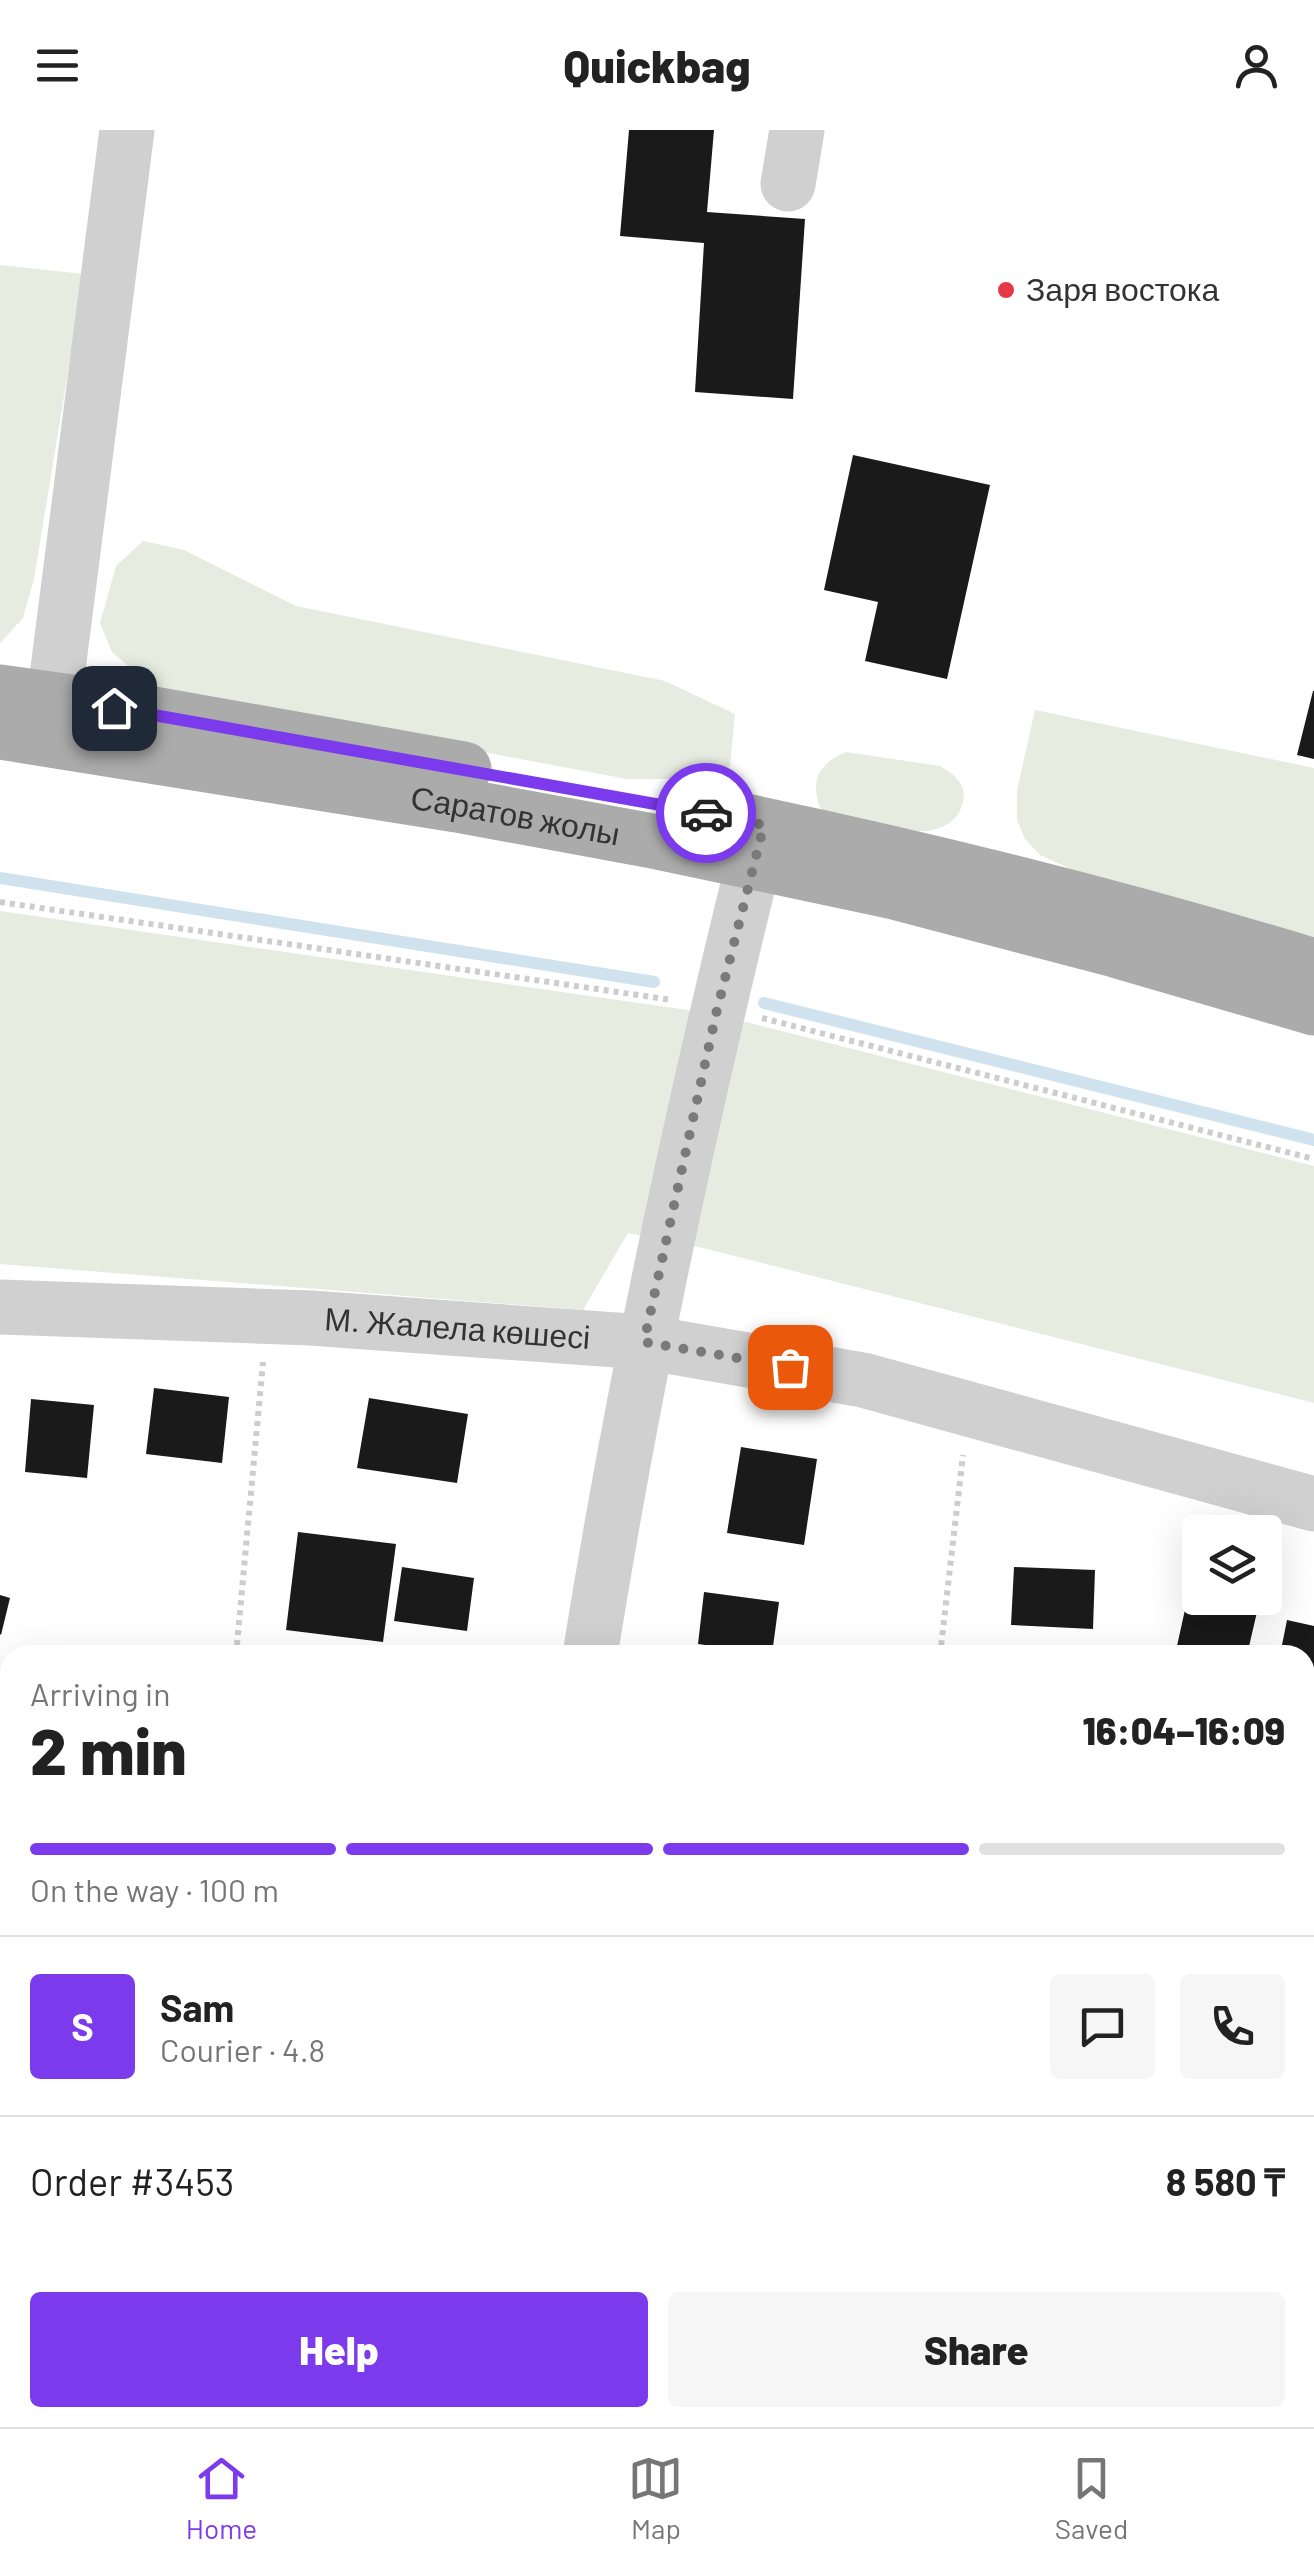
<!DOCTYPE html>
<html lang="en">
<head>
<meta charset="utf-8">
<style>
	body { margin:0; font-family:Barlow,sans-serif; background:#f6f6f6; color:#222; height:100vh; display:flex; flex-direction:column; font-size:38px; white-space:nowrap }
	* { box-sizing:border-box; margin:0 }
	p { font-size:32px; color:#767676 }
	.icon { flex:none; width:55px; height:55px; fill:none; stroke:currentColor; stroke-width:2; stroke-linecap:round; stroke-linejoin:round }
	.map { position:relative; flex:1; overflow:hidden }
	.details { position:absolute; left:0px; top:1515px; width:1315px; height:782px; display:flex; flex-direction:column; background:#fff; border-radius:30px 30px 0 0; box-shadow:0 10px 40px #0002 }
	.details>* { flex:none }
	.buttons { position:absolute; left:1182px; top:1385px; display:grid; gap:20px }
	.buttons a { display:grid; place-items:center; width:100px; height:100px; border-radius:10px; background:#fff; box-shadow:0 10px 40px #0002; font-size:50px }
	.pin { position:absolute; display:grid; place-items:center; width:85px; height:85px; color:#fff; margin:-42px; border-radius:20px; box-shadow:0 5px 15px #0006 }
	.courier { position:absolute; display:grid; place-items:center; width:100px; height:100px; margin:-50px; border:8px solid #7c3aed; border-radius:50%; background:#fff; color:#222; box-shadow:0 2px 12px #0007 }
	.head em { font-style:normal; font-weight:800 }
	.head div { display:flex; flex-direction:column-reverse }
	.head { display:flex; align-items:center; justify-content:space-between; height:170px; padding:0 30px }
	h1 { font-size:65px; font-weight:800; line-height:75px }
	.bar { display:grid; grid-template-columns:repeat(4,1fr); gap:15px 10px; align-content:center; height:120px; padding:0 30px }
	.bar i { height:12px; border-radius:8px; background:#e0e0e0 }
	.bar .on { background:#7c3aed }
	.bar p { grid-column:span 4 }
	.line { display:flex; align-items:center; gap:25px; padding:0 30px; border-top:2px solid #e0e0e0 }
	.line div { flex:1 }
	.round { display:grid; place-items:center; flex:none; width:105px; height:105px; border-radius:10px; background:#f6f6f6 }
	.button { display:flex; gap:20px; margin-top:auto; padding:20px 30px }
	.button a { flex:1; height:115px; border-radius:10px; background:#7c3aed; color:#fff; font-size:40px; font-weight:800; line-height:115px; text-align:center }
	.button a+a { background:#f6f6f6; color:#222 }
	header { display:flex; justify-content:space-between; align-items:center; height:130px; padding:0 30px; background:#fff; font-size:45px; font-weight:800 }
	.menu { display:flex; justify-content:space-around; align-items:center; height:140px; border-top:2px solid #e0e0e0; background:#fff; font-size:28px; color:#767676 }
	.menu a { display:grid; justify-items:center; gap:5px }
	.menu .on { color:#7c3aed }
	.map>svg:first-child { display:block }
</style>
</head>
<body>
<header><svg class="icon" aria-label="menu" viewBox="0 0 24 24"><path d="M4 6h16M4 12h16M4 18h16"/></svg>Quickbag<svg class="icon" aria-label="person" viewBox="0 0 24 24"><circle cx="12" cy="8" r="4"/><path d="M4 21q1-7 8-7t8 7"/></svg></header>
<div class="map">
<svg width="1314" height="2297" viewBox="0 0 1314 2297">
	<rect width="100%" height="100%" fill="#fff"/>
	<path fill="#e6ecdf" d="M0 135 84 144 34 449 23 488 0 513Z
		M143 411 184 420 296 476 665 551 735 584 730 636 712 649H627L158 561 112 522 100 493 116 436Z
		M1035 580 1314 638V812L1086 746 1040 725 1025 709 1017 690V660Z
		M846 622 940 636C954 644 967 654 963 672 949 727 856 690 821 680 809 651 819 633 846 622Z
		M0 781 715 884 1314 1036V1273L703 1118 628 1103 583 1180 0 1134Z"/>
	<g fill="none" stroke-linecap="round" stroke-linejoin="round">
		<path stroke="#cfe2ee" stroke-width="12" d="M0 748 654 852
			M764 873 1314 1010"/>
	</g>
	<path fill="#1a1a1a" d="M629 0H714L707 82 805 89 793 269 695 262 704 113 620 106Z
		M853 325 990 355 947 549 865 531 878 472 824 460Z
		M1313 561H1314V629L1297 625Z
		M154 1258 229 1267 222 1333 146 1324Z
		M369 1268 468 1284 457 1353 357 1338Z
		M31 1269 94 1275 87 1348 25 1342Z
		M741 1317 817 1329 804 1415 727 1403Z
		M298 1402 396 1414 383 1512 286 1500Z
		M402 1437 474 1448 467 1501 394 1491Z
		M1014 1437 1095 1440 1093 1499 1011 1495Z
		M704 1462 779 1472 772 1524 698 1514Z
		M0 1465 10 1468 1 1505 0 1504Z
		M1188 1466 1257 1482 1247 1525H1175Z
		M1287 1490 1314 1496V1573L1305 1571V1525H1280Z
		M0 1727 10 1729V1798L0 1797Z
		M1312 1914H1314V1944H1308Z
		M0 2020 10 2021V2288H47L46 2297H0Z
		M1305 2130 1314 2131V2237L1305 2236Z
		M175 2288H236L235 2297H174Z
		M630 2288H731L729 2297H629Z
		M873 2288H932L931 2297H872Z
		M1013 2288H1078L1077 2297H1012Z"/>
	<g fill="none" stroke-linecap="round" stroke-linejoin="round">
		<path stroke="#cdcdcd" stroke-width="6" stroke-dasharray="5 5" stroke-linecap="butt" d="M0 772 672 870
			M762 888 1314 1029
			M236 1525 263 1232
			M940 1525 963 1325
			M161 2297 162 2288
			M856 2297 857 2288"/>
		<g stroke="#d0d0d0" stroke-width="55">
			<path d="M788 54 797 0"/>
			<path d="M54 570 127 0"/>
			<path id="s1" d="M0 1177 311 1188 644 1212 863 1250 1314 1374"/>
			<path d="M590 1525C635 1245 694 970 763 695"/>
			<path d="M0 1886 10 1887"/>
			<path d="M1305 2049 1314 2050"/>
			<path d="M480 2297 481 2288"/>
		</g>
		<g stroke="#ababab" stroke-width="55">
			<path d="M0 562 143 582 464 639"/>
			<path id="s2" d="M0 602 457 675 658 712 890 761 1115 820 1314 878"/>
			<path d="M726 687C924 728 1121 777 1314 836"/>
		</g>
	</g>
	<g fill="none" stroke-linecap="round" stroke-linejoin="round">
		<path stroke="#7a7a7a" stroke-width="10" stroke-dasharray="0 18" d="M706 683 764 695 716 884 644 1212 790 1237"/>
		<path stroke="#7c3aed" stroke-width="12" d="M114 578 706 683"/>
	</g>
	<circle fill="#e63946" stroke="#fff" stroke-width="4" cx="1006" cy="160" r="10"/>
	<g text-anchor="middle" stroke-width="10" stroke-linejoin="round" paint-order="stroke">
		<g font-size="32" fill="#333" stroke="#fff" text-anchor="start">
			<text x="1026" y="171">Заря востока</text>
		</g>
		<g font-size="32" fill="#333" stroke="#fff">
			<text dy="11" stroke="none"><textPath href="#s2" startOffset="522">Саратов жолы</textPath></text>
			<text dy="11" stroke="none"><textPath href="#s1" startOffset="458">М. Жалела көшесі</textPath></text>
		</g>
	</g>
</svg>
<div class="buttons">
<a><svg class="icon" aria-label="layers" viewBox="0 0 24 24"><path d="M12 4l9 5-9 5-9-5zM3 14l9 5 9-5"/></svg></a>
</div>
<div class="pin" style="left:790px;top:1237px;background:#ea580c"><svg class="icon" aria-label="bag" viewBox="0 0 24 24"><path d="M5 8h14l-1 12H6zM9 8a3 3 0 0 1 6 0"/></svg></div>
<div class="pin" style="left:114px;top:578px;background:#1f2937"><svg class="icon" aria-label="home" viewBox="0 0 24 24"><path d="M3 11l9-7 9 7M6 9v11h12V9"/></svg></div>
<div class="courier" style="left:706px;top:683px"><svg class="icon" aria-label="car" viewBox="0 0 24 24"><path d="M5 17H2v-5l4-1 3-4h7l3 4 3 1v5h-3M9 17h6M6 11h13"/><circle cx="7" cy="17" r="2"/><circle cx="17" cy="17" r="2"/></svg></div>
<section class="details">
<div class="head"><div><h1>2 min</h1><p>Arriving in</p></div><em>16:04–16:09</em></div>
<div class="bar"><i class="on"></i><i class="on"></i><i class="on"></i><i></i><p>On the way · 100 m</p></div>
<div class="line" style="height:180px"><b class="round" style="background:#7c3aed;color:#fff">S</b><div><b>Sam</b><p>Courier · 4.8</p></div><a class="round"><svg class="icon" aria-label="chat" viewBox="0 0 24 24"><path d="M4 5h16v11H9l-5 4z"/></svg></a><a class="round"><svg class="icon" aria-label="phone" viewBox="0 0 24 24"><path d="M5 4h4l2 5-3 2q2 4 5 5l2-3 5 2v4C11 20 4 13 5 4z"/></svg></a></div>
<div class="line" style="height:130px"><div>Order #3453</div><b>8 580 ₸</b></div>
<div class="button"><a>Help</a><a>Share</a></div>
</section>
</div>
<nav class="menu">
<a class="on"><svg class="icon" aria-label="home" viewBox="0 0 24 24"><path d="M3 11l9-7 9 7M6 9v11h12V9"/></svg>Home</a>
<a><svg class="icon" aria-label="map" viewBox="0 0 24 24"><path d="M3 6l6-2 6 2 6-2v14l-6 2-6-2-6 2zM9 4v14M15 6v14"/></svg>Map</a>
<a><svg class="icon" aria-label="saved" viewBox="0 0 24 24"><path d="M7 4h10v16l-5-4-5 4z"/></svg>Saved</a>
</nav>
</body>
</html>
